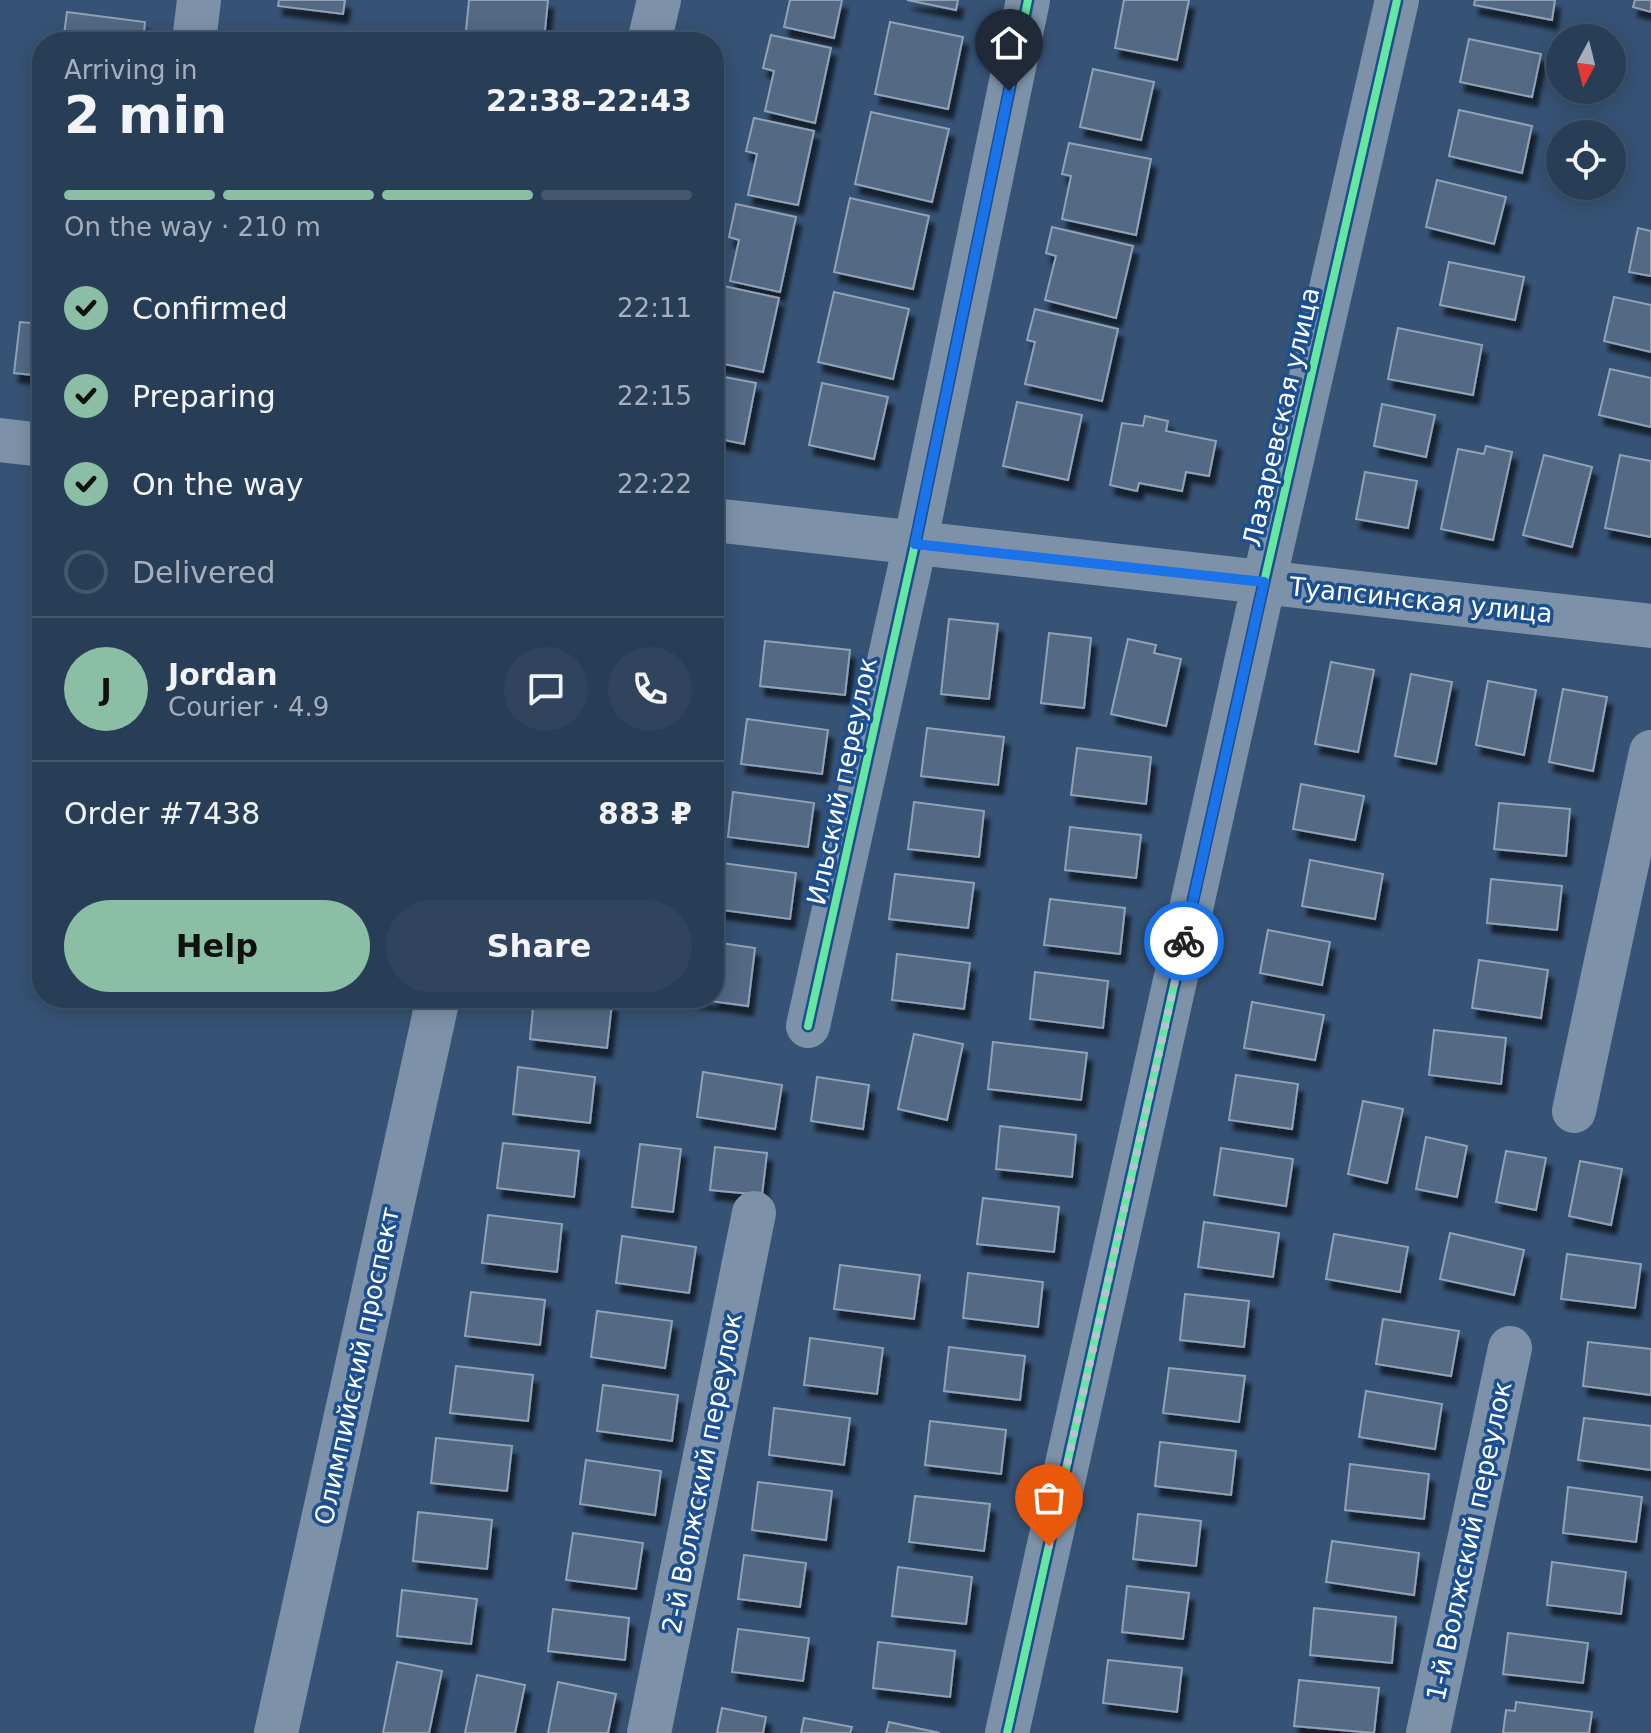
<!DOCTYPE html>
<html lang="en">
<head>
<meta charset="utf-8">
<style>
	body { margin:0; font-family:"DejaVu Sans",sans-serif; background:#30455d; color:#f1f3f6; height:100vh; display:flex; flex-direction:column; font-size:30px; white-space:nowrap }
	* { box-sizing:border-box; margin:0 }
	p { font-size:26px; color:#a5aeba }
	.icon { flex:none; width:44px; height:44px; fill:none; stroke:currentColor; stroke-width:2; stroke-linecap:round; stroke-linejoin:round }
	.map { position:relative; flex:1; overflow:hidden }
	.drawer { position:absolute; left:32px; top:32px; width:692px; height:976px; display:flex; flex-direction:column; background:#283e57; border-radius:32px; box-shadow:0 4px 20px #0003,0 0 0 2px #44576d }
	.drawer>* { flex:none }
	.needle { width:52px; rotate:187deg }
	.controls { position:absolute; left:1546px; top:24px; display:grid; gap:16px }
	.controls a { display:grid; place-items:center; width:80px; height:80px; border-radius:50%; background:#283e57; box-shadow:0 4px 20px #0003,0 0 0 2px #44576d; font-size:40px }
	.pin { position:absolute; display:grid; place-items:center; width:68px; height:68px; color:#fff; margin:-82px -34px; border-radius:50% 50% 50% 0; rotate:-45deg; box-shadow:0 0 8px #0007 }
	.pin .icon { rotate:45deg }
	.courier { position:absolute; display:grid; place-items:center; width:80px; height:80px; margin:-40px; border:6px solid #1a73e8; border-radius:50%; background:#fff; color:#222; box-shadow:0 2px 10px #0007 }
	.headline em { font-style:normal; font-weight:600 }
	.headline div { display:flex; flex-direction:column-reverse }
	.headline { display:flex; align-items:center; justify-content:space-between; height:136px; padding:0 32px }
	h1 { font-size:52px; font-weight:600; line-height:60px }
	.bar { display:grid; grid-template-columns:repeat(4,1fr); gap:12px 8px; align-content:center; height:96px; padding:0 32px }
	.bar i { height:10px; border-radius:6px; background:#44576d }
	.bar .current { background:#8abfa5 }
	.bar p { grid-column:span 4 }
	.line { display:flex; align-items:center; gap:20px; padding:0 32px; border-top:2px solid #44576d }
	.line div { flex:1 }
	.round { display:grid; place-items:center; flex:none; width:84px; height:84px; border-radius:42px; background:#30455d }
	ol { padding:0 32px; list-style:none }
	li { display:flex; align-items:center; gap:24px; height:88px }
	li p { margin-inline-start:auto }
	li .icon { padding:8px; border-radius:50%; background:#8abfa5; color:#111; stroke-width:4 }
	li:last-child { color:#a5aeba }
	li i { width:44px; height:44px; border:4px solid #44576d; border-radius:50% }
	.primary-button { display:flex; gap:16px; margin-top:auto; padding:16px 32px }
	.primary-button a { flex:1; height:92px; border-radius:48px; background:#8abfa5; color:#111; font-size:32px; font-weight:600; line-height:92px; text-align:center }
	.primary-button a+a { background:#30455d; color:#f1f3f6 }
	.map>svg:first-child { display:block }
</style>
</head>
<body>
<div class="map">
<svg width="1651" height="1733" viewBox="0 0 1651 1733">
	<defs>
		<filter id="shadow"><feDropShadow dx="5" dy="9" stdDeviation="2" flood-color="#0009"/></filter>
	</defs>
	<rect width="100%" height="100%" fill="#365274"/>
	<path fill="#526984" stroke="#92a2b6" stroke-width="2" filter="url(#shadow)" d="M279 0H345L343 14 278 6Z
		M469 0H548L544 40 466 31Z
		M790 0H842L834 38 784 27Z
		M907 0H958L956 10Z
		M1124 0H1189L1177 60 1115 48Z
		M1475 0H1555L1552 20 1474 5Z
		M1635 0H1651V12L1633 7Z
		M67 12 145 22 143 42H63Z
		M890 22 963 37 948 109 875 94Z
		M254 35 309 42H253Z
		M771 35 831 48 815 123 765 111 774 71 763 68Z
		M1469 39 1541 54 1532 97 1460 82Z
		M1093 69 1154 82 1141 140 1080 127Z
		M1459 110 1532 126 1522 173 1449 156Z
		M871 112 949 129 932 202 855 184Z
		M754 118 814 131 798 205 748 195 757 154 746 151Z
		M1069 143 1151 159 1136 235 1062 219 1071 176 1062 174Z
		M1437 180 1506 197 1494 244 1426 227Z
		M850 198 929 216 913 289 834 272Z
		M736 204 796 217 780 292 730 281 739 240 729 237Z
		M1052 227 1133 246 1116 318 1045 300 1056 256 1046 253Z
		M1638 228 1651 231V276L1629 272Z
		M1449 262 1524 277 1515 320 1440 305Z
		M719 285 779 298 763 372 714 362 722 321 714 319Z
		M834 292 909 309 893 379 818 362Z
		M1614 297 1651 305V352L1604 341Z
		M1035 309 1118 329 1102 401 1025 384 1035 342 1027 340Z
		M20 322 42 324V376L14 373Z
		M1398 328 1482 345 1473 395 1388 379Z
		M1610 369 1651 378V427L1599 415Z
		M714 375 756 383 744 444 714 438Z
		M822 383 888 397 874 459 809 445Z
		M1017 402 1082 415 1068 480 1003 466Z
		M1382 404 1435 415 1426 457 1374 446Z
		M1145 416 1168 421 1166 431 1216 441 1209 476 1186 472 1182 491 1139 483 1137 491 1110 485 1122 423 1143 426Z
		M1486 446 1512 452 1493 540 1441 529 1458 449 1484 454Z
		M1544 455 1592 467 1572 547 1523 535Z
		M1620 455 1651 461V537L1605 528Z
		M1365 472 1417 481 1408 528 1356 519Z
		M949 619 998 624 989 699 941 694Z
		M1049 633 1091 638 1084 708 1041 703Z
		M1128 639 1156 645 1154 653 1181 659 1166 726 1111 714Z
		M765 641 850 650 845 695 760 686Z
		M1331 662 1374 670 1358 752 1315 744Z
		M1411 674 1452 682 1436 764 1395 756Z
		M1488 681 1536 690 1524 755 1476 745Z
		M1563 689 1607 697 1593 771 1549 762Z
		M747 719 828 730 822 774 741 764Z
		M927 728 1004 737 998 785 921 776Z
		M1077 748 1151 757 1146 804 1071 795Z
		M1301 784 1364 796 1355 840 1293 829Z
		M733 792 814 803 808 847 728 837Z
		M914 802 984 811 979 857 908 849Z
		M1499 803 1570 809 1566 856 1494 849Z
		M1070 827 1141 835 1136 878 1065 870Z
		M1310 860 1383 874 1375 919 1302 906Z
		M715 862 796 873 790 919 714 909Z
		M895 874 974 883 968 928 889 919Z
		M1491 879 1562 886 1557 930 1487 923Z
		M1050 899 1125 908 1120 954 1044 945Z
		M1268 930 1330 942 1322 985 1260 973Z
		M714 942 755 948 748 1006 688 998H714Z
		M897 954 970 963 964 1009 892 1000Z
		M1479 960 1548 970 1541 1018 1472 1008Z
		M1035 972 1108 981 1103 1028 1030 1019Z
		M534 998H575L612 1003 607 1048 530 1039Z
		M1252 1002 1324 1015 1315 1060 1244 1048Z
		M1434 1030 1506 1038 1501 1084 1429 1075Z
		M914 1034 963 1044 947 1120 898 1109Z
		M993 1042 1087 1053 1081 1100 988 1089Z
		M518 1067 595 1077 590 1123 513 1114Z
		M703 1072 782 1085 775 1129 697 1117Z
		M1236 1075 1298 1084 1292 1129 1229 1120Z
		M817 1077 869 1085 863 1129 811 1121Z
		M1363 1101 1403 1109 1387 1183 1348 1174Z
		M1000 1126 1076 1135 1072 1177 996 1169Z
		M1426 1137 1467 1146 1457 1197 1416 1189Z
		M503 1143 579 1151 574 1197 497 1188Z
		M640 1144 681 1149 673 1212 632 1207Z
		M715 1147 767 1153 762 1195 710 1190Z
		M1221 1148 1293 1159 1286 1206 1214 1195Z
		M1506 1151 1546 1158 1536 1210 1496 1202Z
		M1580 1161 1622 1169 1611 1225 1569 1216Z
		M983 1198 1059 1207 1054 1252 977 1244Z
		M488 1215 562 1224 557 1272 482 1263Z
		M1204 1222 1279 1233 1273 1277 1198 1267Z
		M1450 1233 1524 1250 1514 1295 1440 1279Z
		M1334 1234 1408 1247 1400 1292 1326 1279Z
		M622 1236 696 1247 689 1293 616 1283Z
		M1567 1254 1641 1264 1635 1308 1561 1299Z
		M840 1265 920 1275 914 1319 834 1309Z
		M968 1273 1043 1282 1038 1327 963 1318Z
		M471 1292 545 1300 540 1345 465 1336Z
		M1185 1294 1249 1301 1244 1347 1180 1340Z
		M597 1311 672 1321 665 1368 591 1357Z
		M1383 1319 1459 1331 1451 1376 1376 1364Z
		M810 1338 883 1348 877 1394 804 1385Z
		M1588 1342 1651 1349V1395L1583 1386Z
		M949 1347 1025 1356 1020 1400 944 1391Z
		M456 1366 533 1375 528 1421 450 1413Z
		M1169 1368 1245 1376 1239 1422 1163 1413Z
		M603 1385 678 1395 672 1441 597 1431Z
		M1366 1391 1442 1404 1435 1449 1359 1437Z
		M774 1408 850 1418 844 1465 769 1455Z
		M1584 1418 1651 1426V1470L1578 1460Z
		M930 1421 1006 1430 1001 1474 925 1465Z
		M436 1438 512 1446 507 1491 431 1483Z
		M1160 1442 1236 1451 1231 1495 1155 1486Z
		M586 1460 661 1471 655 1515 580 1504Z
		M1350 1464 1429 1474 1424 1519 1345 1510Z
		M758 1482 832 1491 826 1540 752 1530Z
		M1568 1487 1642 1497 1636 1542 1563 1533Z
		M915 1496 990 1504 984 1551 909 1542Z
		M418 1512 492 1520 487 1569 413 1561Z
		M1138 1514 1201 1521 1196 1566 1133 1559Z
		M573 1533 643 1543 636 1589 566 1580Z
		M1332 1541 1419 1553 1414 1595 1326 1582Z
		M744 1555 806 1563 800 1607 738 1599Z
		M1552 1562 1626 1572 1621 1614 1547 1605Z
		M898 1567 972 1577 966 1624 892 1616Z
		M1127 1586 1189 1593 1183 1639 1122 1632Z
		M402 1590 477 1599 471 1644 397 1636Z
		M1314 1608 1396 1617 1392 1663 1310 1655Z
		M553 1609 629 1618 625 1660 548 1651Z
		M738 1629 809 1638 803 1681 732 1672Z
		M1508 1633 1588 1643 1583 1683 1503 1674Z
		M878 1642 955 1651 950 1697 873 1688Z
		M1108 1660 1182 1668 1177 1712 1103 1703Z
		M397 1662 442 1671 429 1733H383Z
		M477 1675 525 1685 515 1733H465Z
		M1299 1680 1379 1688 1374 1733 1294 1726Z
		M558 1682 616 1694 608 1733H548Z
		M1516 1702 1592 1712 1589 1733H1503L1506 1710 1515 1711Z
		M722 1708 766 1717 763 1733H717Z
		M804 1718 852 1727 850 1733H801Z
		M889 1722 940 1733H886Z"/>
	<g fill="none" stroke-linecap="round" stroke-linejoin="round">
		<path stroke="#7d92a8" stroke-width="44" d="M194 42 199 0
			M649 42 659 0
			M0 440 42 445
			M714 520 1651 626
			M808 1026 915 544 1028 0
			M1574 1111 1651 752
			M276 1733 438 998
			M649 1733 754 1213
			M1007 1733 1264 582 1397 0
			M1428 1733 1510 1348"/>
		<defs>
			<path id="cycleway" d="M808 1026 915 544 1028 0
				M1007 1733 1264 582 1397 0"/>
		</defs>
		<use href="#cycleway" stroke="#1b4f8f" stroke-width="13"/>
		<use href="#cycleway" stroke="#66e7a1" stroke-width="8"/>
	</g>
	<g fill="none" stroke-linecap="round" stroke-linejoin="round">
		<path stroke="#b9c2ce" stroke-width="8" stroke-dasharray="0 14.4" d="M1049 1546 1184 941"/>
		<path stroke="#1a73e8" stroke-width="10" d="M1009 91 915 544 1264 582 1184 941"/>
	</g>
	<g text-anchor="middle" stroke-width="7" stroke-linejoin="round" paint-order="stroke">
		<g font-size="26" fill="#fff" stroke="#1b4f8f">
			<text transform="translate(1281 417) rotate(-77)" y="9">Лазаревская улица</text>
			<text transform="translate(1421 600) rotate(6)" y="9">Туапсинская улица</text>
			<text transform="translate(842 781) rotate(-78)" y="9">Ильский переулок</text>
			<text transform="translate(357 1366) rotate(-78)" y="9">Олимпийский проспект</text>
			<text transform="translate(702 1473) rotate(-79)" y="9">2-й Волжский переулок</text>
			<text transform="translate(1469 1541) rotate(-78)" y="9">1-й Волжский переулок</text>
		</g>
	</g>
</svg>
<div class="controls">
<a><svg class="needle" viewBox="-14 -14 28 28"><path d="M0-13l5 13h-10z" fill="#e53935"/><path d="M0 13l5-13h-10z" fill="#a5aeba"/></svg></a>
<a><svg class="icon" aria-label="locate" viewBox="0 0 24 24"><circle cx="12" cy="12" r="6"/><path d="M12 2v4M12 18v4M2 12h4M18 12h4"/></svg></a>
</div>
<div class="pin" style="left:1049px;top:1546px;background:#ea580c"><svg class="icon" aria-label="bag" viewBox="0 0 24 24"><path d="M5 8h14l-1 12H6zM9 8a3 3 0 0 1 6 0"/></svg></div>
<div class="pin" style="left:1009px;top:91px;background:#1f2937"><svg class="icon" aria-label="home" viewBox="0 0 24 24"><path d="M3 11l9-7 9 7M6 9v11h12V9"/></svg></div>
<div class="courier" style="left:1184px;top:941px"><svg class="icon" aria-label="bike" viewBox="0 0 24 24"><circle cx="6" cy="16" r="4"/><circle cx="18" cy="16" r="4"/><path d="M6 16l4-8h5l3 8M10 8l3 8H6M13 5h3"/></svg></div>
<section class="drawer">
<div class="headline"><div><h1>2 min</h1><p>Arriving in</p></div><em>22:38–22:43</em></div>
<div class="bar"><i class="current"></i><i class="current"></i><i class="current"></i><i></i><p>On the way · 210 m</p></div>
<ol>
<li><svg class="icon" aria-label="check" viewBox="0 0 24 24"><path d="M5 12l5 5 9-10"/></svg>Confirmed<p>22:11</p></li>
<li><svg class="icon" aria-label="check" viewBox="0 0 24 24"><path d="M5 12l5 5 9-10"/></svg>Preparing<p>22:15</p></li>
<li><svg class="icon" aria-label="check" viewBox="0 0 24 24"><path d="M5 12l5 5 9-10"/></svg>On the way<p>22:22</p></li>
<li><i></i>Delivered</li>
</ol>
<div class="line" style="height:144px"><b class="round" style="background:#8abfa5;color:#111">J</b><div><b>Jordan</b><p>Courier · 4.9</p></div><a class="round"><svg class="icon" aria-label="chat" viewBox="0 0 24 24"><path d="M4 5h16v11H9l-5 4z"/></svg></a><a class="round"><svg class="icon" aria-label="phone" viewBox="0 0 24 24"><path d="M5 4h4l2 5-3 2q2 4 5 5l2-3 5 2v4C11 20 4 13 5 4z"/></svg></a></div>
<div class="line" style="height:104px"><div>Order #7438</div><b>883 ₽</b></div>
<div class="primary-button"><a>Help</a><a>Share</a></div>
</section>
</div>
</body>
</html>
